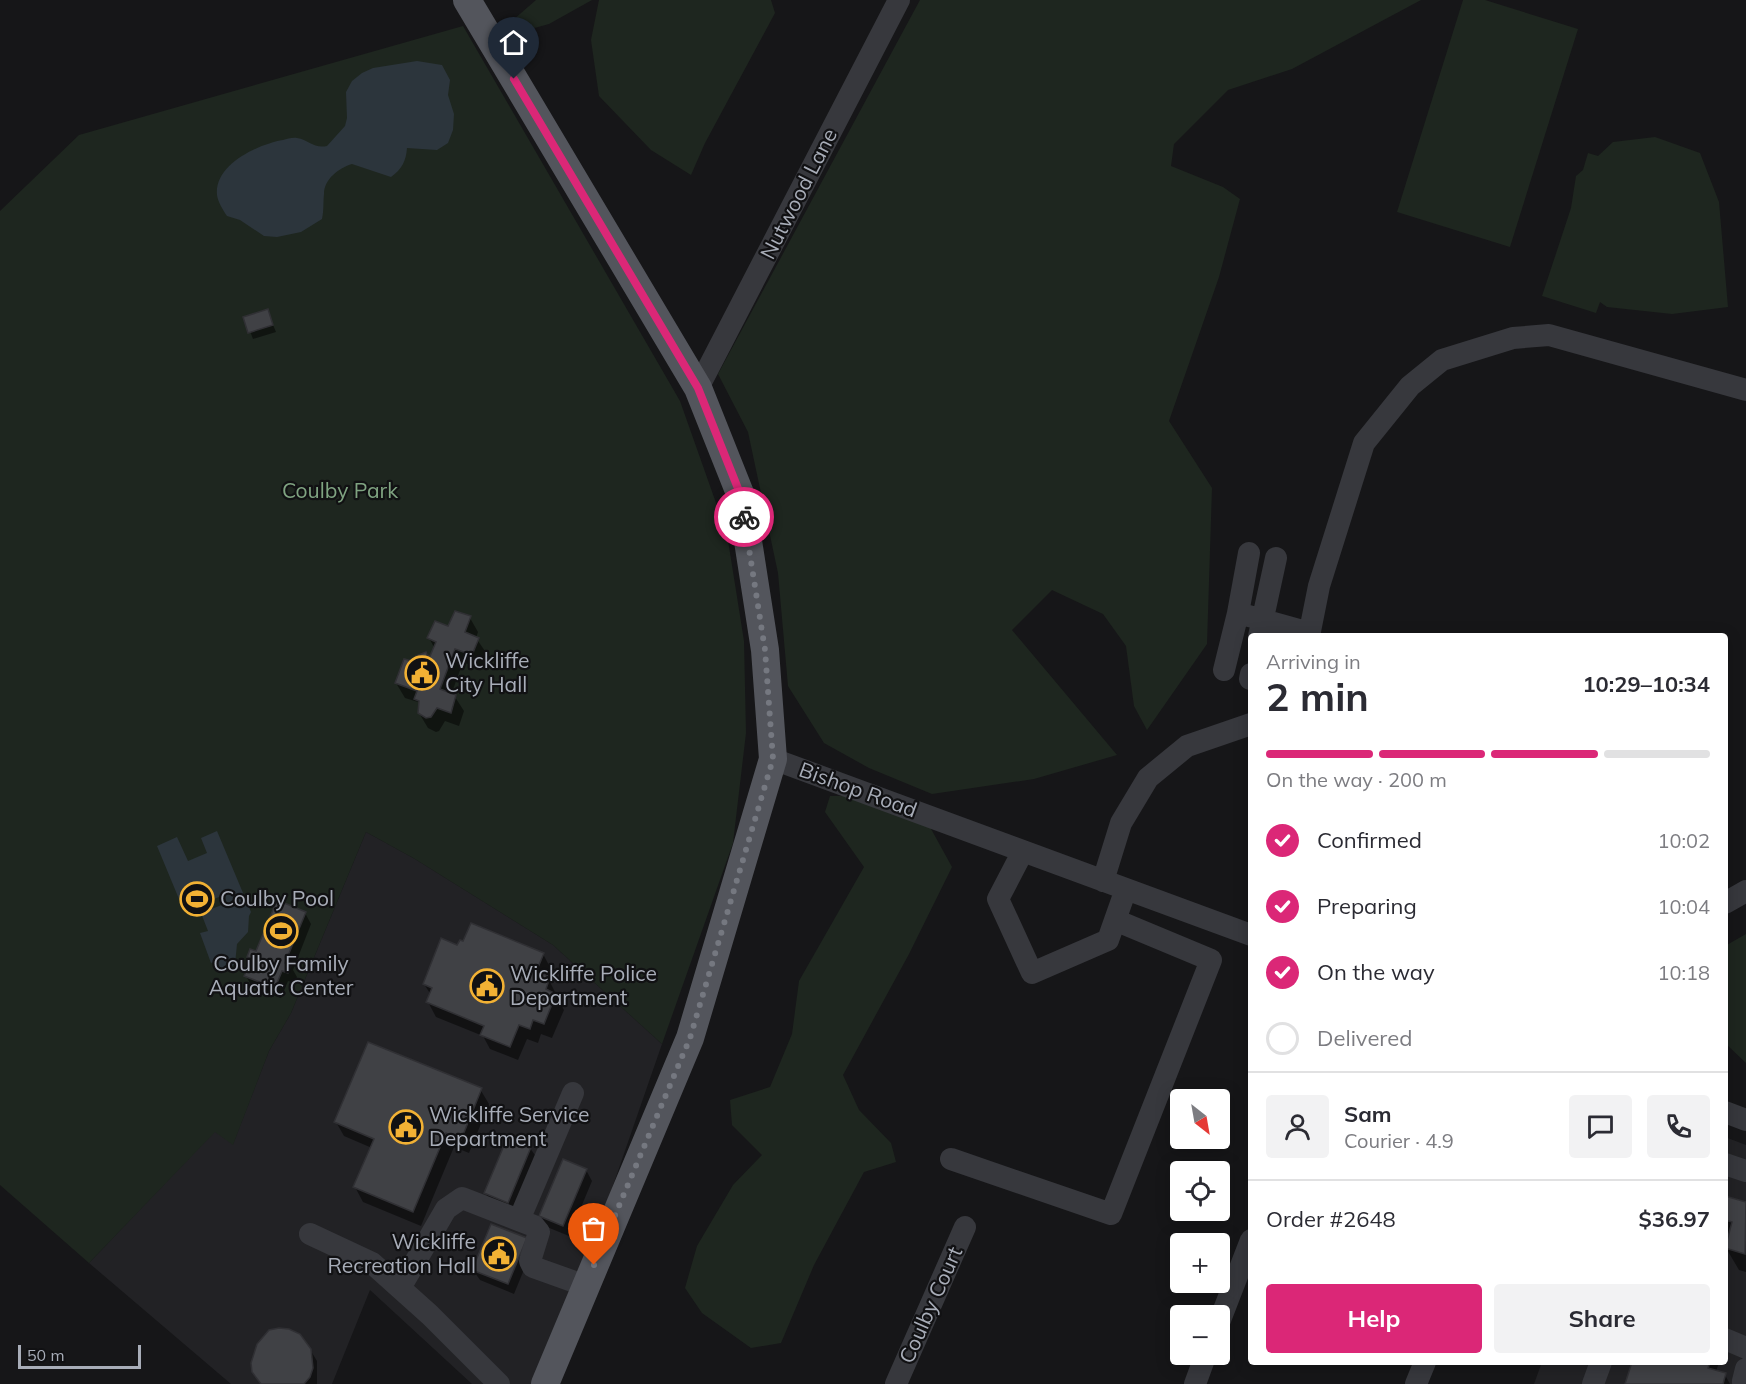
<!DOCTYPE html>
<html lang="en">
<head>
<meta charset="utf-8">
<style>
	body { margin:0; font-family:Mulish,sans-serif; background:#f2f2f3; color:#2b2b33; height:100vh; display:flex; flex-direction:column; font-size:22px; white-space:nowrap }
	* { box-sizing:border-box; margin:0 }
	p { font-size:20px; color:#7c7c81 }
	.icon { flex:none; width:33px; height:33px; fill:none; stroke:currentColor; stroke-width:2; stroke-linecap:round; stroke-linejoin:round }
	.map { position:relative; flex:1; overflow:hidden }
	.side { position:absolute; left:1248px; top:633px; width:480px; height:732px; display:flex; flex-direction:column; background:#fff; border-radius:6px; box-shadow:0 3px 15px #0003 }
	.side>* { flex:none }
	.needle { width:39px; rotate:149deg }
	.controls { position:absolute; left:1170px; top:1089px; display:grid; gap:12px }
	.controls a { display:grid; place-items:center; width:60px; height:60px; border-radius:6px; background:#fff; box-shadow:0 3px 15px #0003; font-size:30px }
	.scale { position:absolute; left:18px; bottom:15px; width:123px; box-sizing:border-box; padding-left:6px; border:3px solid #a8adb8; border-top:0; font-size:16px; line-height:21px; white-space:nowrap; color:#a8adb8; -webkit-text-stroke:4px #111113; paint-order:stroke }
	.pin { position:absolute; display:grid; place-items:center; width:51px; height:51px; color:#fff; margin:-62px -26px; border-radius:50% 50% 50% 0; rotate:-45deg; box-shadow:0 0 6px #0007 }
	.pin .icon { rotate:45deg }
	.courier { position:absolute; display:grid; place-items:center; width:60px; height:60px; margin:-30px; border:4px solid #db2777; border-radius:50%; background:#fff; color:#222; box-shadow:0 2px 8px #0007 }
	.overview em { font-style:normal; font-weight:700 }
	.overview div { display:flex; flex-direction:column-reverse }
	.overview { display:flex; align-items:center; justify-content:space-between; height:102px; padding:0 18px }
	h1 { font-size:39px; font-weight:700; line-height:45px }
	.bar { display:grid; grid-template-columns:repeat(4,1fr); gap:9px 6px; align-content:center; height:72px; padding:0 18px }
	.bar i { height:8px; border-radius:4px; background:#e1e1e2 }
	.bar .current { background:#db2777 }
	.bar p { grid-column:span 4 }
	.line { display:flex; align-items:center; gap:15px; padding:0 18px; border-top:2px solid #e1e1e2 }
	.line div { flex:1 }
	.round { display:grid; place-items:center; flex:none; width:63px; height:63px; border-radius:6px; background:#f2f2f3 }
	ol { padding:0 18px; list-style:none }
	li { display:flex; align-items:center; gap:18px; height:66px }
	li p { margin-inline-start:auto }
	li .icon { padding:6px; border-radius:50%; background:#db2777; color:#fff; stroke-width:4 }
	li:last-child { color:#7c7c81 }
	li i { width:33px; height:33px; border:3px solid #e1e1e2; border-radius:50% }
	.primary-button { display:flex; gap:12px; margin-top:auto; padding:12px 18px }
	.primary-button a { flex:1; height:69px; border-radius:6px; background:#db2777; color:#fff; font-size:24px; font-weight:700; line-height:69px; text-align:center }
	.primary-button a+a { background:#f2f2f3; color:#2b2b33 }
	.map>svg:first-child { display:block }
</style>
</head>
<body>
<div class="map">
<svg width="1746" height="1384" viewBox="0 0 1746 1384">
	<rect width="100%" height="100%" fill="#161618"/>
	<path fill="#222225" d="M366 832 415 859 553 945 662 1044 584 1269 537 1384H472L370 1290 332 1384H231L89 1263 215 1131 233 1144 269 1051 291 1013Z
		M1725 1137 1746 1145V1384H1534L1542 1362H1725Z"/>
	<path fill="#1e261f" d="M536 0H592L549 24 520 32 513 20Z
		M599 0H771L775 13 705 143 691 175 651 150 599 96 591 40Z
		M920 0H1421L1292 69 1228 90 1174 144 1171 166 1223 187 1240 199 1219 277 1169 421 1212 488 1207 644 1147 730 1134 706 1126 646 1103 614 1052 590 1012 630 1117 755 1034 779 932 794 869 768 824 743 788 686 778 573 748 432 718 374Z
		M1463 0H1485L1578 29 1510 247 1397 212Z
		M463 26 680 401 727 534 744 641 746 733 733 843 662 1044 553 945 415 859 366 832 291 1013 269 1051 233 1145 215 1132 89 1263 0 1185V211L79 135Z
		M1655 137 1700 153 1719 202 1728 307 1672 314 1607 307 1600 302 1596 313 1542 296 1571 208 1576 176 1583 170 1588 153 1598 156 1613 142Z
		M830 796H844L930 827 952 867 909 954 843 1075 859 1110 891 1143 896 1162 864 1172 814 1265 781 1343 751 1348 702 1313 685 1288 697 1246 733 1185 762 1155 732 1125 730 1100 770 1087 792 1034 799 981 864 867 825 812Z
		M1746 934V1063L1725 1043V946Z"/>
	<path fill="#2c353c" d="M417 61 442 65 450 80 448 95 454 114 453 130 448 143 437 150 407 148C406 161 402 169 391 177L352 164C339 168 324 179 324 194 323 203 324 210 322 219L301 232 277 237 264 236 240 220 227 216C223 210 218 202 217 195 214 164 259 144 283 140 287 139 293 137 297 138 309 140 314 149 327 146L345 126 347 118 346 92 352 81 362 73 373 68Z
		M217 831 251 912 249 916 248 932 237 944 235 964 226 970 219 968 214 962 211 963 200 933 208 931 201 913 227 903 224 895 184 911 157 846 177 837 188 861 207 853 201 838Z"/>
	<path fill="#0007" d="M267 310 276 332 253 339 245 318Z
		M470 618 478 632 476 638 487 654 481 669 463 662 451 695 455 697 464 711 459 726 445 721 439 731 436 732 428 728 419 713 420 706 418 702 405 698 396 683 417 664 431 658 435 649 429 638Z
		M305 913 311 924 293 970 297 977 294 983 288 981 281 998 252 987 246 976 251 961 249 957 257 953Z
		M458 947 543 954 551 969 548 978 564 1010 552 1038 541 1034 538 1043 527 1039 518 1060 490 1049 483 1036 436 1017 428 1002 431 995 424 984Z
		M480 1089 489 1104 469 1153 454 1147 421 1226 363 1202 355 1187 372 1148 344 1136 336 1122Z
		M530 1148 537 1158 514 1213 492 1203 485 1193Z
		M586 1170 592 1181 569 1236 547 1227 541 1216Z
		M1725 1197 1746 1203V1272L1739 1270 1726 1248 1729 1239 1725 1238Z
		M492 1226 532 1250 514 1294 480 1280 473 1270Z
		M305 1341 317 1361V1384H261L254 1372Z
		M1633 1362H1719L1716 1372 1725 1375 1730 1384H1627Z"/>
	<path fill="#404145" stroke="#303034" stroke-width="1.5" d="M268 309 273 325 248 333 243 317Z
		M455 611 471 616 465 632 479 638 472 655 455 649 440 689 456 695 451 713 437 708 431 717 426 718 418 713 419 701 414 699 417 691 395 683 404 659 416 662 418 659 416 656 426 652 427 655 430 656 436 642 427 638 435 621 448 626Z
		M277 900 306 912 285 963 291 965 288 973 282 971 275 988 244 976 249 965 247 964 250 958 247 957 250 949 256 951Z
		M471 923 544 953 537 970 548 976 549 980 546 989 556 994 544 1024 533 1020 530 1029 519 1025 510 1047 480 1035 484 1026 426 1002 432 988 423 984 441 938 457 945 460 940 463 941Z
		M368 1042 482 1088 461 1140 446 1133 413 1212 353 1187 374 1139 334 1122Z
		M508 1136 531 1147 508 1203 484 1193Z
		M563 1159 587 1169 563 1226 539 1216Z
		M1725 1196 1746 1202 1745 1254 1725 1248 1732 1222 1725 1220Z
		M491 1224 527 1238 508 1284 472 1270Z
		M279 1328 289 1329 300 1334 311 1349 313 1368 310 1377 304 1384H261L252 1372 251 1363 257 1344 269 1330Z
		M1632 1362H1710L1708 1368 1726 1373 1723 1384H1625Z"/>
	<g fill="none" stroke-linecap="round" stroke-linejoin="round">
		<path stroke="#37383d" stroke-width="22" d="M698 388 899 0
			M1249 553 1238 613 1310 633
			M1259 636 1276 558
			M1309 636 1319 586 1364 443 1410 386 1442 360 1513 338 1549 335 1746 390
			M1224 670 1238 613
			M1250 679 1251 674
			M773 759 1251 935
			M1023 851 998 899 1032 973 1108 940 1126 889
			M1103 881 1121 823 1148 778 1187 746 1251 724
			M1725 903 1746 891
			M1725 1112 1746 1120
			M951 1159 1111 1214 1211 960 1115 920
			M1725 1164 1746 1171
			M519 1220 573 1093
			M310 1234 372 1263 430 1315 499 1384
			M400 1288 446 1209 462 1198 534 1226 539 1232 530 1261 533 1267 586 1286
			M1220 1320 1251 1240
			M1725 1339 1746 1348
			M1746 1369 1743 1381 1746 1383
			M896 1384 965 1227
			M1195 1384 1206 1354
			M1416 1384 1425 1362
			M1593 1384 1601 1362"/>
		<path stroke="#53555c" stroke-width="28" d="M467 0 698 388 741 496 765 650 773 759 690 1038 545 1384"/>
	</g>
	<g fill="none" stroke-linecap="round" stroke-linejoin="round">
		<path stroke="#757880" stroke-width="6" stroke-dasharray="0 10.8" d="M594 1265 690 1038 773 759 765 650 744 517"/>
		<path stroke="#db2777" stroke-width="8" d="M514 79 698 388 741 496 744 517"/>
	</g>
	<defs>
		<symbol id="civic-ring" viewBox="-11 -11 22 22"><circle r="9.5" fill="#111113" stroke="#f2b134" stroke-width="1.5"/><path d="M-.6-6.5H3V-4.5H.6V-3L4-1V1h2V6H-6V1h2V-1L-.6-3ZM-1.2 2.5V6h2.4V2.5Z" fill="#f2b134"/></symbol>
		<symbol id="stadium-ring" viewBox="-11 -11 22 22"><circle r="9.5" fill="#111113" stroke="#f2b134" stroke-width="1.5"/><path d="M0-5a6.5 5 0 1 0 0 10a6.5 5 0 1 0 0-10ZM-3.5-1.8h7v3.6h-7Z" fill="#f2b134"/></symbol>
	</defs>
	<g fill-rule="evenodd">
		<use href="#civic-ring" x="403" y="654" width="38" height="38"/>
		<use href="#stadium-ring" x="178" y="880" width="38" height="38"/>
		<use href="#stadium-ring" x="262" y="912" width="38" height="38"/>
		<use href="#civic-ring" x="468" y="967" width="38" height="38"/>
		<use href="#civic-ring" x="387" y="1108" width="38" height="38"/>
		<use href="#civic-ring" x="480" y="1235" width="38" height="38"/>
	</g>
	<g text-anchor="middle" stroke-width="4.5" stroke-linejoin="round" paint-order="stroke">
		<g font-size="21" fill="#a8adb8" stroke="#111113">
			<text transform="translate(799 194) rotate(-63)" y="7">Nutwood Lane</text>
			<text transform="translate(858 790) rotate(20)" y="7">Bishop Road</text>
			<text transform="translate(931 1305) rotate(-66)" y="7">Coulby Court</text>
		</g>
		<g font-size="21" fill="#7fa381" stroke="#111113">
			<text x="340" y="498">Coulby Park</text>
		</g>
		<g font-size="21" fill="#a8adb8" stroke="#111113" text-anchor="start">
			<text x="445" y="668">Wickliffe<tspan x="445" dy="24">City Hall</tspan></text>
			<text x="220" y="906">Coulby Pool</text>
			<text x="281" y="971" text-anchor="middle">Coulby Family<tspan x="281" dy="24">Aquatic Center</tspan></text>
			<text x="510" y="981">Wickliffe Police<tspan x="510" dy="24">Department</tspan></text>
			<text x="429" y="1122">Wickliffe Service<tspan x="429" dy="24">Department</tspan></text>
			<text x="476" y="1249" text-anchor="end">Wickliffe<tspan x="476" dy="24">Recreation Hall</tspan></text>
		</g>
	</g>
</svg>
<div class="controls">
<a><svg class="needle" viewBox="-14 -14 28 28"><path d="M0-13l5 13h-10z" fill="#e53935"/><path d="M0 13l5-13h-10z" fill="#7c7c81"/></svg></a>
<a><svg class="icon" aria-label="locate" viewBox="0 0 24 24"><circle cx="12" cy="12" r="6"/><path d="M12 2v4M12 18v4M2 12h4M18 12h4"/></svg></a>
<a>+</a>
<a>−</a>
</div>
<div class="scale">50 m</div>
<div class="pin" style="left:594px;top:1265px;background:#ea580c"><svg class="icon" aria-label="bag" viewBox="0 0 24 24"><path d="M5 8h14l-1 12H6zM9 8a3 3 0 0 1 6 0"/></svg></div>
<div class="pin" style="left:514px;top:79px;background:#1f2937"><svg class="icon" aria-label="home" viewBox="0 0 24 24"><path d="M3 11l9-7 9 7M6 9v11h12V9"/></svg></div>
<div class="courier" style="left:744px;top:517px"><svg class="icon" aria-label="bike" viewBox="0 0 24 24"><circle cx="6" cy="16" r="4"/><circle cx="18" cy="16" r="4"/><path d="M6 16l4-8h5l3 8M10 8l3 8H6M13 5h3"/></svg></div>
<section class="side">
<div class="overview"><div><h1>2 min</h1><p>Arriving in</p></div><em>10:29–10:34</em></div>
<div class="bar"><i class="current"></i><i class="current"></i><i class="current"></i><i></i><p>On the way · 200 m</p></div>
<ol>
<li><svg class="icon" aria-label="check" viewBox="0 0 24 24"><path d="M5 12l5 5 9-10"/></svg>Confirmed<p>10:02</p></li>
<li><svg class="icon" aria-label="check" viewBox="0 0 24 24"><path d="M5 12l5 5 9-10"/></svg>Preparing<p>10:04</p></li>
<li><svg class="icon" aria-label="check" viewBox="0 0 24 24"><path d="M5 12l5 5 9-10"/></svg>On the way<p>10:18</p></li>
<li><i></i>Delivered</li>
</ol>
<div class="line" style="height:108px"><a class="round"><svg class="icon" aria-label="person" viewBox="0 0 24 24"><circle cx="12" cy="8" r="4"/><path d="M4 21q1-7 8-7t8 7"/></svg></a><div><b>Sam</b><p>Courier · 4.9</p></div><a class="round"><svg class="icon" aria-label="chat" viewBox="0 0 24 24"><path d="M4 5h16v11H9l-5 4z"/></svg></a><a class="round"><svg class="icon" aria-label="phone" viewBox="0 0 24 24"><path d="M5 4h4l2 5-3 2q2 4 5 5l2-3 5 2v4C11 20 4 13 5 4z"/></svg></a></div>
<div class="line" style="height:78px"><div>Order #2648</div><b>$36.97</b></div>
<div class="primary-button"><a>Help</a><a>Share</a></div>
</section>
</div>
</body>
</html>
